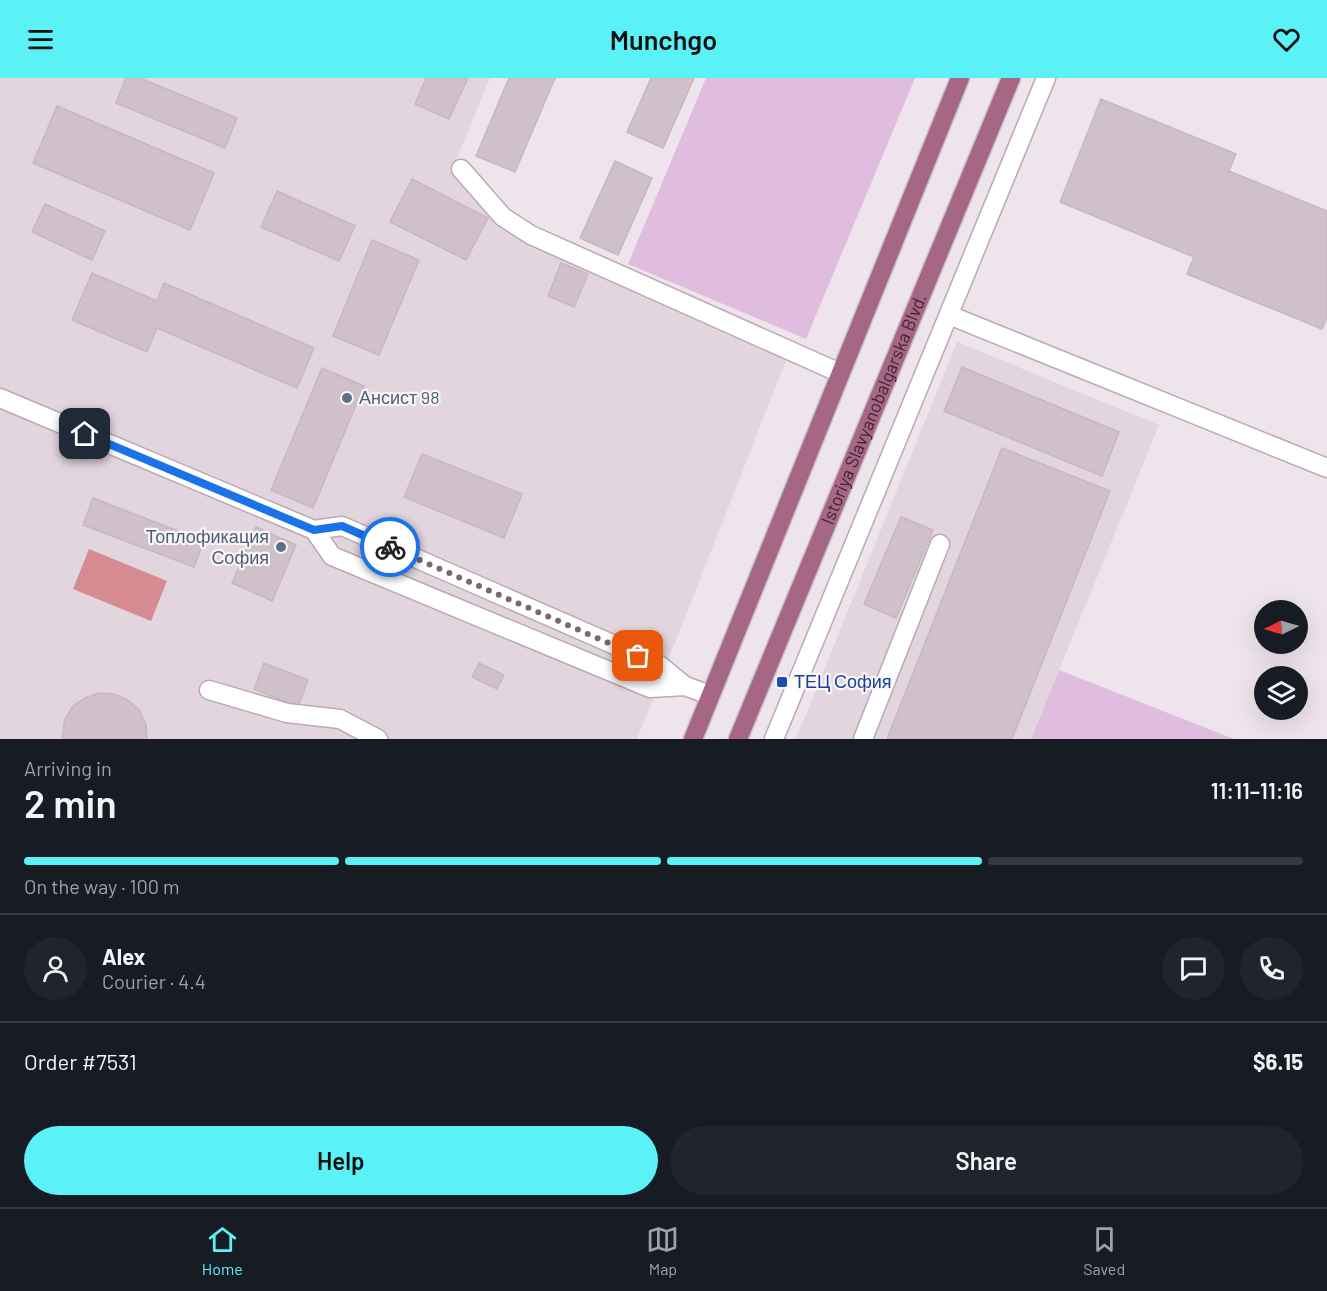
<!DOCTYPE html>
<html lang="en">
<head>
<meta charset="utf-8">
<style>
	body { margin:0; font-family:Barlow,sans-serif; background:#20242c; color:#f1f3f6; height:100vh; display:flex; flex-direction:column; font-size:22px; white-space:nowrap }
	* { box-sizing:border-box; margin:0 }
	p { font-size:20px; color:#9ea1a6 }
	.icon { flex:none; width:33px; height:33px; fill:none; stroke:currentColor; stroke-width:2; stroke-linecap:round; stroke-linejoin:round }
	.map { position:relative; height:661px; overflow:hidden }
	.drawer { display:flex; flex-direction:column; background:#171b24; flex:1 }
	.drawer>* { flex:none }
	.needle { width:39px; rotate:265deg }
	.tools { position:absolute; left:1254px; top:522px; display:grid; gap:12px }
	.tools a { display:grid; place-items:center; width:54px; height:54px; border-radius:50%; background:#171b24; box-shadow:0 6px 24px #0002; font-size:30px }
	.pin { position:absolute; display:grid; place-items:center; width:51px; height:51px; color:#fff; margin:-26px; border-radius:12px; box-shadow:0 3px 9px #0006 }
	.courier { position:absolute; display:grid; place-items:center; width:60px; height:60px; margin:-30px; border:4px solid #1a73e8; border-radius:50%; background:#fff; color:#222; box-shadow:0 2px 8px #0007 }
	.headline em { font-style:normal; font-weight:600 }
	.headline div { display:flex; flex-direction:column-reverse }
	.headline { display:flex; align-items:center; justify-content:space-between; height:102px; padding:0 24px }
	h1 { font-size:39px; font-weight:600; line-height:45px }
	.bar { display:grid; grid-template-columns:repeat(4,1fr); gap:9px 6px; align-content:center; height:72px; padding:0 24px }
	.bar i { height:8px; border-radius:4px; background:#363941 }
	.bar .selected { background:#5af2f7 }
	.bar p { grid-column:span 4 }
	.line { display:flex; align-items:center; gap:15px; padding:0 24px; border-top:2px solid #363941 }
	.line div { flex:1 }
	.round { display:grid; place-items:center; flex:none; width:63px; height:63px; border-radius:32px; background:#20242c }
	.cta { display:flex; gap:12px; margin-top:auto; padding:12px 24px }
	.cta a { flex:1; height:69px; border-radius:36px; background:#5af2f7; color:#111; font-size:24px; font-weight:600; line-height:69px; text-align:center }
	.cta a+a { background:#20242c; color:#f1f3f6 }
	header { display:flex; justify-content:space-between; align-items:center; height:78px; padding:0 24px; background:#5af2f7; color:#111; font-size:27px; font-weight:600 }
	.tabs { display:flex; justify-content:space-around; align-items:center; height:84px; border-top:2px solid #363941; background:#171b24; font-size:16px; color:#9ea1a6 }
	.tabs a { display:grid; justify-items:center; gap:3px }
	.tabs .selected { color:#5af2f7 }
	.map>svg:first-child { display:block }
</style>
</head>
<body>
<header><svg class="icon" aria-label="menu" viewBox="0 0 24 24"><path d="M4 6h16M4 12h16M4 18h16"/></svg>Munchgo<svg class="icon" aria-label="heart" viewBox="0 0 24 24"><path d="M12 20l-8-8c-3-5 5-10 8-4 3-6 11-1 8 4z"/></svg></header>
<div class="map">
<svg width="1327" height="661" viewBox="0 0 1327 661">
	<rect width="100%" height="100%" fill="#eee4eb"/>
	<path fill="#e2d5dd" d="M0 0H490L453 89 510 149 789 275 637 661H0Z
		M957 264 1159 347 1031 661H796Z"/>
	<path fill="#e0bdde" d="M706 0H915L806 261 628 186Z
		M1059 592 1234 661H1031Z"/>
	<path fill="#d58b90" d="M89 471 167 503 151 543 73 511Z"/>
	<path fill="#cfc0ca" stroke="#c8b6c2" stroke-width="1.5" d="M126 0H140L237 40 225 70 116 25Z
		M426 0H468L449 41 415 26Z
		M509 0H555L515 94 476 78Z
		M651 0H694L663 70 627 54Z
		M1101 21 1236 76 1229 93 1327 133V239L1322 251 1187 196 1194 179 1060 124Z
		M57 28 214 95 190 152 33 85Z
		M615 83 652 100 618 177 580 160Z
		M412 101 488 140 466 182 390 144Z
		M277 113 355 148 339 183 261 149Z
		M45 126 105 153 92 182 32 154Z
		M372 162 419 182 379 277 333 258Z
		M561 185 588 196 574 229 548 218Z
		M92 195 157 223 164 205 314 270 297 310 157 250 147 274 72 242Z
		M962 289 1119 354 1102 398 944 333Z
		M322 290 364 308 313 430 271 412Z
		M1002 370 1110 413 1012 661H887Z
		M422 376 522 416 504 460 404 419Z
		M93 420 204 463 194 489 83 447Z
		M901 439 933 452 896 540 864 526Z
		M256 449 296 467 272 523 232 505Z
		M264 585 308 602 298 629 254 611Z
		M479 585 504 597 497 611 472 599Z
		M99 615 114 616 128 622 139 632 146 646 147 661H62L65 641 73 628 85 620Z"/>
	<g fill="none" stroke-linecap="round" stroke-linejoin="round">
		<defs>
			<path id="minor" d="M461 91 503 139 531 157 840 295
				M949 237 1327 390
				M0 320 314 452
				M685 608 650 610 332 478 314 452 342 448 658 586 685 608 710 617
				M209 612 287 635 340 641 378 661
				M774 661 1046 0
				M863 661 940 466"/>
			<g id="major">
				<path d="M693 661 960 0"/>
				<path id="s1" d="M738 661 1011 0"/>
			</g>
		</defs>
		<use href="#minor" stroke="#baaab3" stroke-width="21"/>
		<use href="#major" stroke="#cac1c5" stroke-width="21"/>
		<use href="#minor" stroke="#fff" stroke-width="18"/>
		<use href="#major" stroke="#a56785" stroke-width="18"/>
	</g>
	<g fill="none" stroke-linecap="round" stroke-linejoin="round">
		<path stroke="#7e6772" stroke-width="6" stroke-dasharray="0 10.8" d="M390 469 638 578"/>
		<path stroke="#1a73e8" stroke-width="8" d="M85 356 314 452 342 448 390 469"/>
	</g>
	<g fill="#5c6f8a" stroke="#faf5f9" stroke-width="2">
		<circle cx="347" cy="320" r="6"/>
		<circle cx="281" cy="469" r="6"/>
	</g>
	<rect fill="#1a4fb4" stroke="#faf5f9" stroke-width="2" x="776" y="598" width="12" height="12" rx="3"/>
	<g text-anchor="middle" stroke-width="4.5" stroke-linejoin="round" paint-order="stroke">
		<g font-size="18" fill="#4e5e75" stroke="#faf5f9" text-anchor="start">
			<text x="359" y="326">Ансист 98</text>
			<text x="269" y="465" text-anchor="end">Топлофикация<tspan x="269" dy="21">София</tspan></text>
		</g>
		<g font-size="18" fill="#412331" stroke="#faf5f9">
			<text dy="6" stroke="none"><textPath href="#s1" startOffset="357">Istoriya Slavyanobalgarska Blvd.</textPath></text>
		</g>
		<g font-size="18" fill="#164399" stroke="#faf5f9" text-anchor="start">
			<text x="794" y="610">ТЕЦ София</text>
		</g>
	</g>
</svg>
<div class="tools">
<a><svg class="needle" viewBox="-14 -14 28 28"><path d="M0-13l5 13h-10z" fill="#e53935"/><path d="M0 13l5-13h-10z" fill="#9ea1a6"/></svg></a>
<a><svg class="icon" aria-label="layers" viewBox="0 0 24 24"><path d="M12 4l9 5-9 5-9-5zM3 14l9 5 9-5"/></svg></a>
</div>
<div class="pin" style="left:638px;top:578px;background:#ea580c"><svg class="icon" aria-label="bag" viewBox="0 0 24 24"><path d="M5 8h14l-1 12H6zM9 8a3 3 0 0 1 6 0"/></svg></div>
<div class="pin" style="left:85px;top:356px;background:#1f2937"><svg class="icon" aria-label="home" viewBox="0 0 24 24"><path d="M3 11l9-7 9 7M6 9v11h12V9"/></svg></div>
<div class="courier" style="left:390px;top:469px"><svg class="icon" aria-label="bike" viewBox="0 0 24 24"><circle cx="6" cy="16" r="4"/><circle cx="18" cy="16" r="4"/><path d="M6 16l4-8h5l3 8M10 8l3 8H6M13 5h3"/></svg></div>
</div>
<section class="drawer">
<div class="headline"><div><h1>2 min</h1><p>Arriving in</p></div><em>11:11–11:16</em></div>
<div class="bar"><i class="selected"></i><i class="selected"></i><i class="selected"></i><i></i><p>On the way · 100 m</p></div>
<div class="line" style="height:108px"><a class="round"><svg class="icon" aria-label="person" viewBox="0 0 24 24"><circle cx="12" cy="8" r="4"/><path d="M4 21q1-7 8-7t8 7"/></svg></a><div><b>Alex</b><p>Courier · 4.4</p></div><a class="round"><svg class="icon" aria-label="chat" viewBox="0 0 24 24"><path d="M4 5h16v11H9l-5 4z"/></svg></a><a class="round"><svg class="icon" aria-label="phone" viewBox="0 0 24 24"><path d="M5 4h4l2 5-3 2q2 4 5 5l2-3 5 2v4C11 20 4 13 5 4z"/></svg></a></div>
<div class="line" style="height:78px"><div>Order #7531</div><b>$6.15</b></div>
<div class="cta"><a>Help</a><a>Share</a></div>
</section>
<nav class="tabs">
<a class="selected"><svg class="icon" aria-label="home" viewBox="0 0 24 24"><path d="M3 11l9-7 9 7M6 9v11h12V9"/></svg>Home</a>
<a><svg class="icon" aria-label="map" viewBox="0 0 24 24"><path d="M3 6l6-2 6 2 6-2v14l-6 2-6-2-6 2zM9 4v14M15 6v14"/></svg>Map</a>
<a><svg class="icon" aria-label="saved" viewBox="0 0 24 24"><path d="M7 4h10v16l-5-4-5 4z"/></svg>Saved</a>
</nav>
</body>
</html>
